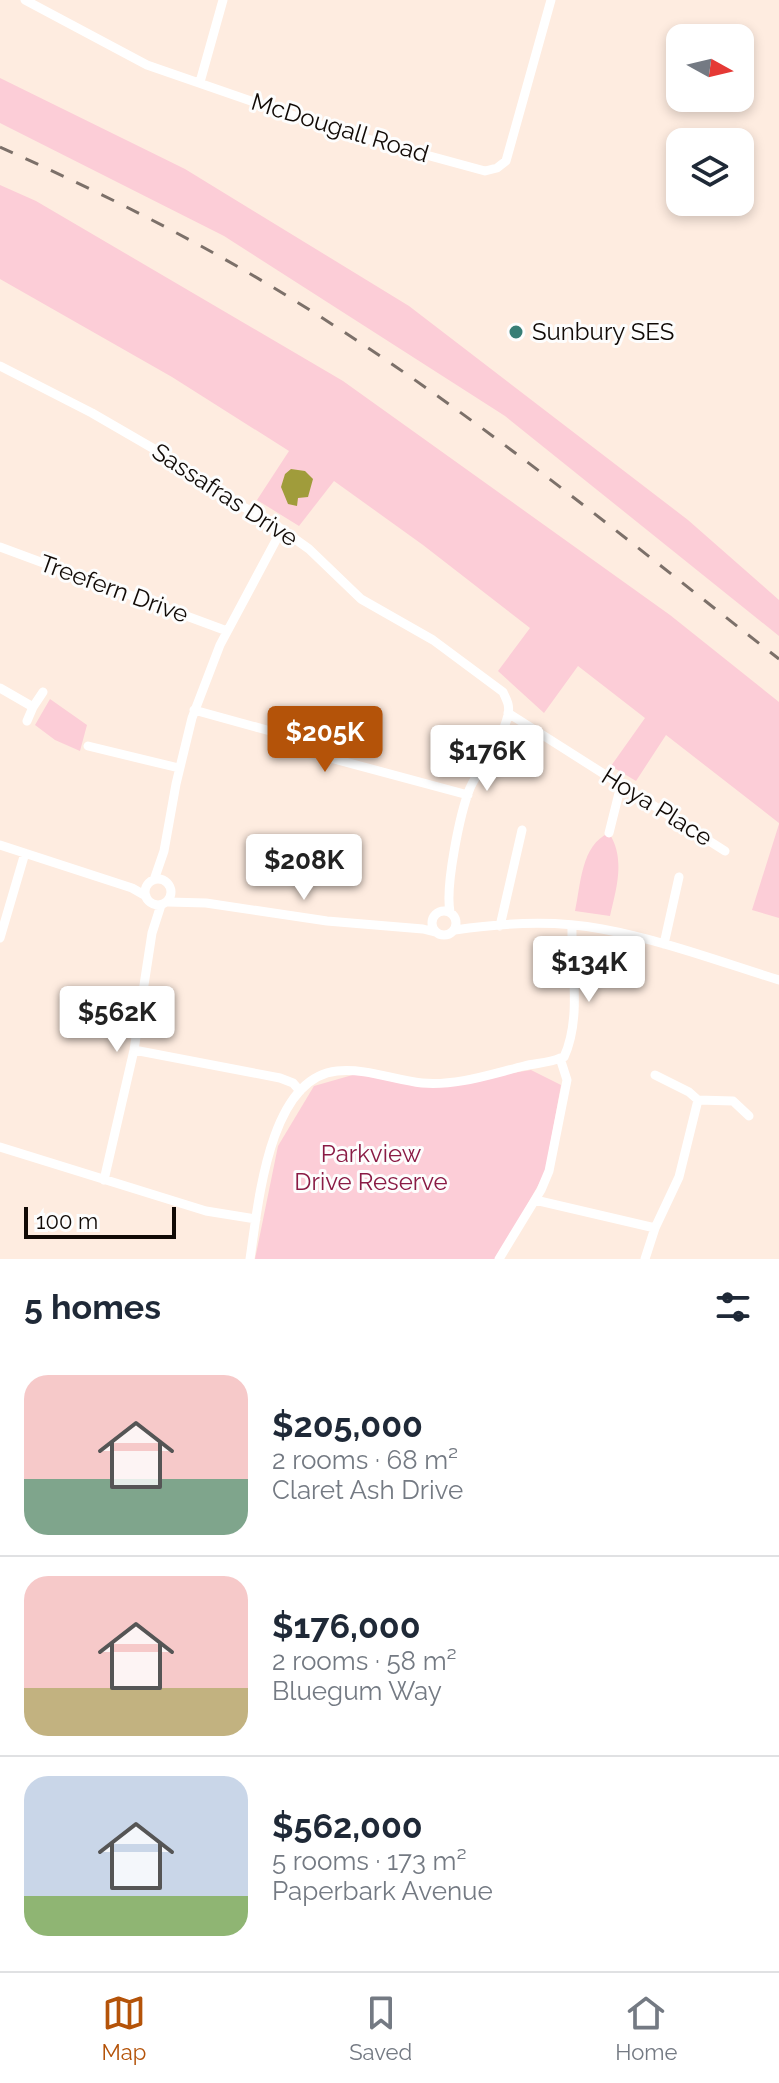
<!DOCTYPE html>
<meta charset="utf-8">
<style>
:root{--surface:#fff;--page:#f2f2f3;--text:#1f2937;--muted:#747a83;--line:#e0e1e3;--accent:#b45309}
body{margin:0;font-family:Raleway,sans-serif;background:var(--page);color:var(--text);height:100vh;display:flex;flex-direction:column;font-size:30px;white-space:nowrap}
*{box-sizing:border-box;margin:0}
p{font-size:26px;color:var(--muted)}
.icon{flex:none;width:44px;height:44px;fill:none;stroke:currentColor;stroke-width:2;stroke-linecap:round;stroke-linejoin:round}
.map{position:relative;height:1259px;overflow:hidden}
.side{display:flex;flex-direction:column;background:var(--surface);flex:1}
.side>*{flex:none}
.needle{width:52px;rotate:98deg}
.buttons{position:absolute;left:666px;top:24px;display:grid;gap:16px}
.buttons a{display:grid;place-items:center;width:88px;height:88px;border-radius:16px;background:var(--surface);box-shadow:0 4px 12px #0003;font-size:40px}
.scale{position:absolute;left:24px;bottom:20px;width:152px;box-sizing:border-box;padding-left:8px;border:4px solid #110a06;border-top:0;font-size:22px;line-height:28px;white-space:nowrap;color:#110a06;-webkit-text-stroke:6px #fdfdfd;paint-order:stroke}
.price{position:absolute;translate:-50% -68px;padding:0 18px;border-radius:8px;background:#fff;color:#222;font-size:26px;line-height:52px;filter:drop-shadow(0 2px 4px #0008)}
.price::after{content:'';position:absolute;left:50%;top:48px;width:24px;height:18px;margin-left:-12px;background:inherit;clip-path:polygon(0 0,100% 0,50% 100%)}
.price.current{background:var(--accent);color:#fff}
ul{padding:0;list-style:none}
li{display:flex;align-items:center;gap:24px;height:200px;padding:0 24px}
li+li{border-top:2px solid var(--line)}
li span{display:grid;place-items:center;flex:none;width:224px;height:160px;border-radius:24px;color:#555}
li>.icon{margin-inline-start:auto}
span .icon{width:96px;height:96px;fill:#fffc;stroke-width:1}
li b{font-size:34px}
h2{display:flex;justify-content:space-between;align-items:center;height:96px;padding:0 24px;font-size:34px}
.dock{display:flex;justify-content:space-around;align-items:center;height:112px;border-top:2px solid var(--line);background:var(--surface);font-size:22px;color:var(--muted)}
.dock a{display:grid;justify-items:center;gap:4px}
.dock .current{color:var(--accent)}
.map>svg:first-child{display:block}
</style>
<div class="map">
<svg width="779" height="1259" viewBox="0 0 779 1259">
<rect width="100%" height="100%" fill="#feece0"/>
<path fill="#fccdd7" d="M0 78 185 169 409 306 688 520 779 600V636L505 416 224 236 0 123Z
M0 185 36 201 343 381 670 615 779 702V823L666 735 636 781 611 766 645 718 578 666 544 713 498 671 530 628 423 545 334 481 299 526 257 500 289 451 172 377 0 279Z
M50 699 87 725 80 751 55 740 35 725Z
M779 824V918L752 910Z
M609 833C626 859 616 889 610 916L575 911C581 884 581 845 609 833Z
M531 1070 561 1085 545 1173 497 1259H255L278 1146 314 1086 356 1074 444 1084Z"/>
<path fill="#a09c3b" d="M291 469 305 471 313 479 308 497 298 498 297 506 288 504 281 487 285 474Z"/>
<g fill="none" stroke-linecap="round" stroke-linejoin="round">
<path stroke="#fff" stroke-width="9" d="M25 0 147 65 338 131 485 171 497 168 506 161 551 0
M200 82 223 0
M0 366 92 413 161 453 203 486 270 521 309 549 361 599 433 640 503 692C507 701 510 705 508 715 502 741 481 764 470 788 460 813 445 886 450 912
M0 547 227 631
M0 688 33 707
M194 710 274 732 323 756 468 795
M508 713 725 851
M27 721 33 707 43 692
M88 746 179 768
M609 833 621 785
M0 845 132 888 146 896
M145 892a13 13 0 1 1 26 0a13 13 0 1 1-26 0Z
M154 880 164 851 176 784 192 718 220 645 282 529
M168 902 206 903 327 921 423 929 435 932
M432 923a12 12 0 1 1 24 0a12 12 0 1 1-24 0Z
M500 926 522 830
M455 930C502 923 555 920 602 929 662 940 721 962 779 980
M0 938 25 853
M664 944 679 877
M134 1050 280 1078 293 1083 300 1091
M560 1058 564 1057C582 1018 571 967 572 925
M655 1075 689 1092 698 1100 733 1101 749 1116
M0 1147 206 1211 256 1219
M104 1180 134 1050 152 933 161 905
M535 1200 655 1228
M250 1259C258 1207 268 1078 337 1071 366 1068 394 1080 422 1083 457 1086 491 1074 524 1066 536 1063 549 1063 560 1058
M499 1259 541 1190 549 1171 567 1080 560 1058
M645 1259 655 1228 679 1177 698 1100"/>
<path stroke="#7c7069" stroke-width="3" stroke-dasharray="14 14" stroke-linecap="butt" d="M0 147C109 196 216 250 316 314 479 417 628 541 779 659"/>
</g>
<circle fill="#387e75" stroke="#fdfdfd" stroke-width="3" cx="516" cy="332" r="8"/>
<g text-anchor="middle" stroke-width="6" stroke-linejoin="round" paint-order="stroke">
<g font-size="24" fill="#110a06" stroke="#fdfdfd">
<text transform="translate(340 128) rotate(17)" y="8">McDougall Road</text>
<text transform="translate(225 495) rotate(33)" y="8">Sassafras Drive</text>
<text transform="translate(114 589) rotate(20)" y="8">Treefern Drive</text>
<text transform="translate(657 807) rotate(32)" y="8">Hoya Place</text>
</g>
<g font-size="24" fill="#110a06" stroke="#fdfdfd" text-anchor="start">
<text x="532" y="340">Sunbury SES</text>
</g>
<g font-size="24" fill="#8a1b45" stroke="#fdfdfd">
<text x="371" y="1162">Parkview<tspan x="371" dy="28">Drive Reserve</tspan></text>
</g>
</g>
</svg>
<div class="buttons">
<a><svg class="needle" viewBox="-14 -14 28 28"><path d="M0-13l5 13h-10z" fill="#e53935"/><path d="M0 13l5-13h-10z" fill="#747a83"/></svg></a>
<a><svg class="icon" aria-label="layers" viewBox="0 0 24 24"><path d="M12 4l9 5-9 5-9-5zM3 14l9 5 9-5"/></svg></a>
</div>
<div class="scale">100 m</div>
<b class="price current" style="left:325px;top:774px">$205K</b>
<b class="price" style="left:487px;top:793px">$176K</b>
<b class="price" style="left:304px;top:902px">$208K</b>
<b class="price" style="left:589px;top:1004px">$134K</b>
<b class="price" style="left:117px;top:1054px">$562K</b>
</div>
<section class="side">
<h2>5 homes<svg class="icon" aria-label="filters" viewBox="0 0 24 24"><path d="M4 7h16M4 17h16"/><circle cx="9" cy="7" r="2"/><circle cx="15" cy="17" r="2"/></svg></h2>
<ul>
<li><span style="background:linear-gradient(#f6c9c9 65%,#7fa58c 0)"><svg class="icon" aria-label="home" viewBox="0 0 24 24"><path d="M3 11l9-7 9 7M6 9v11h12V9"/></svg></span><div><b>$205,000</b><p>2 rooms · 68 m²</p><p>Claret Ash Drive</p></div></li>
<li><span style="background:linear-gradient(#f6c9c9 70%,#c2b280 0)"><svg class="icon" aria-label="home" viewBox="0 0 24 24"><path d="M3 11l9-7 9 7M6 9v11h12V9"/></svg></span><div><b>$176,000</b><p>2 rooms · 58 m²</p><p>Bluegum Way</p></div></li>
<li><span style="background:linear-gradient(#c9d6e8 75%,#8fb573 0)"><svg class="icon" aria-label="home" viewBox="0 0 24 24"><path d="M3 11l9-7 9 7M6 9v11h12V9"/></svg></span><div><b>$562,000</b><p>5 rooms · 173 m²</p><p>Paperbark Avenue</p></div></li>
</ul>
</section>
<nav class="dock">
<a class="current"><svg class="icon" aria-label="map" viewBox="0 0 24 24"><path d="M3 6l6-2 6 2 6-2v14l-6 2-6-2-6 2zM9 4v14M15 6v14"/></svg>Map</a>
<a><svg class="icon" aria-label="saved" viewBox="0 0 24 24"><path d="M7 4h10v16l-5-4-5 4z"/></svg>Saved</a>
<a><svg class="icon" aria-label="home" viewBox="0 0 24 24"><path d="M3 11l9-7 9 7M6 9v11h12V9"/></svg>Home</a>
</nav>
